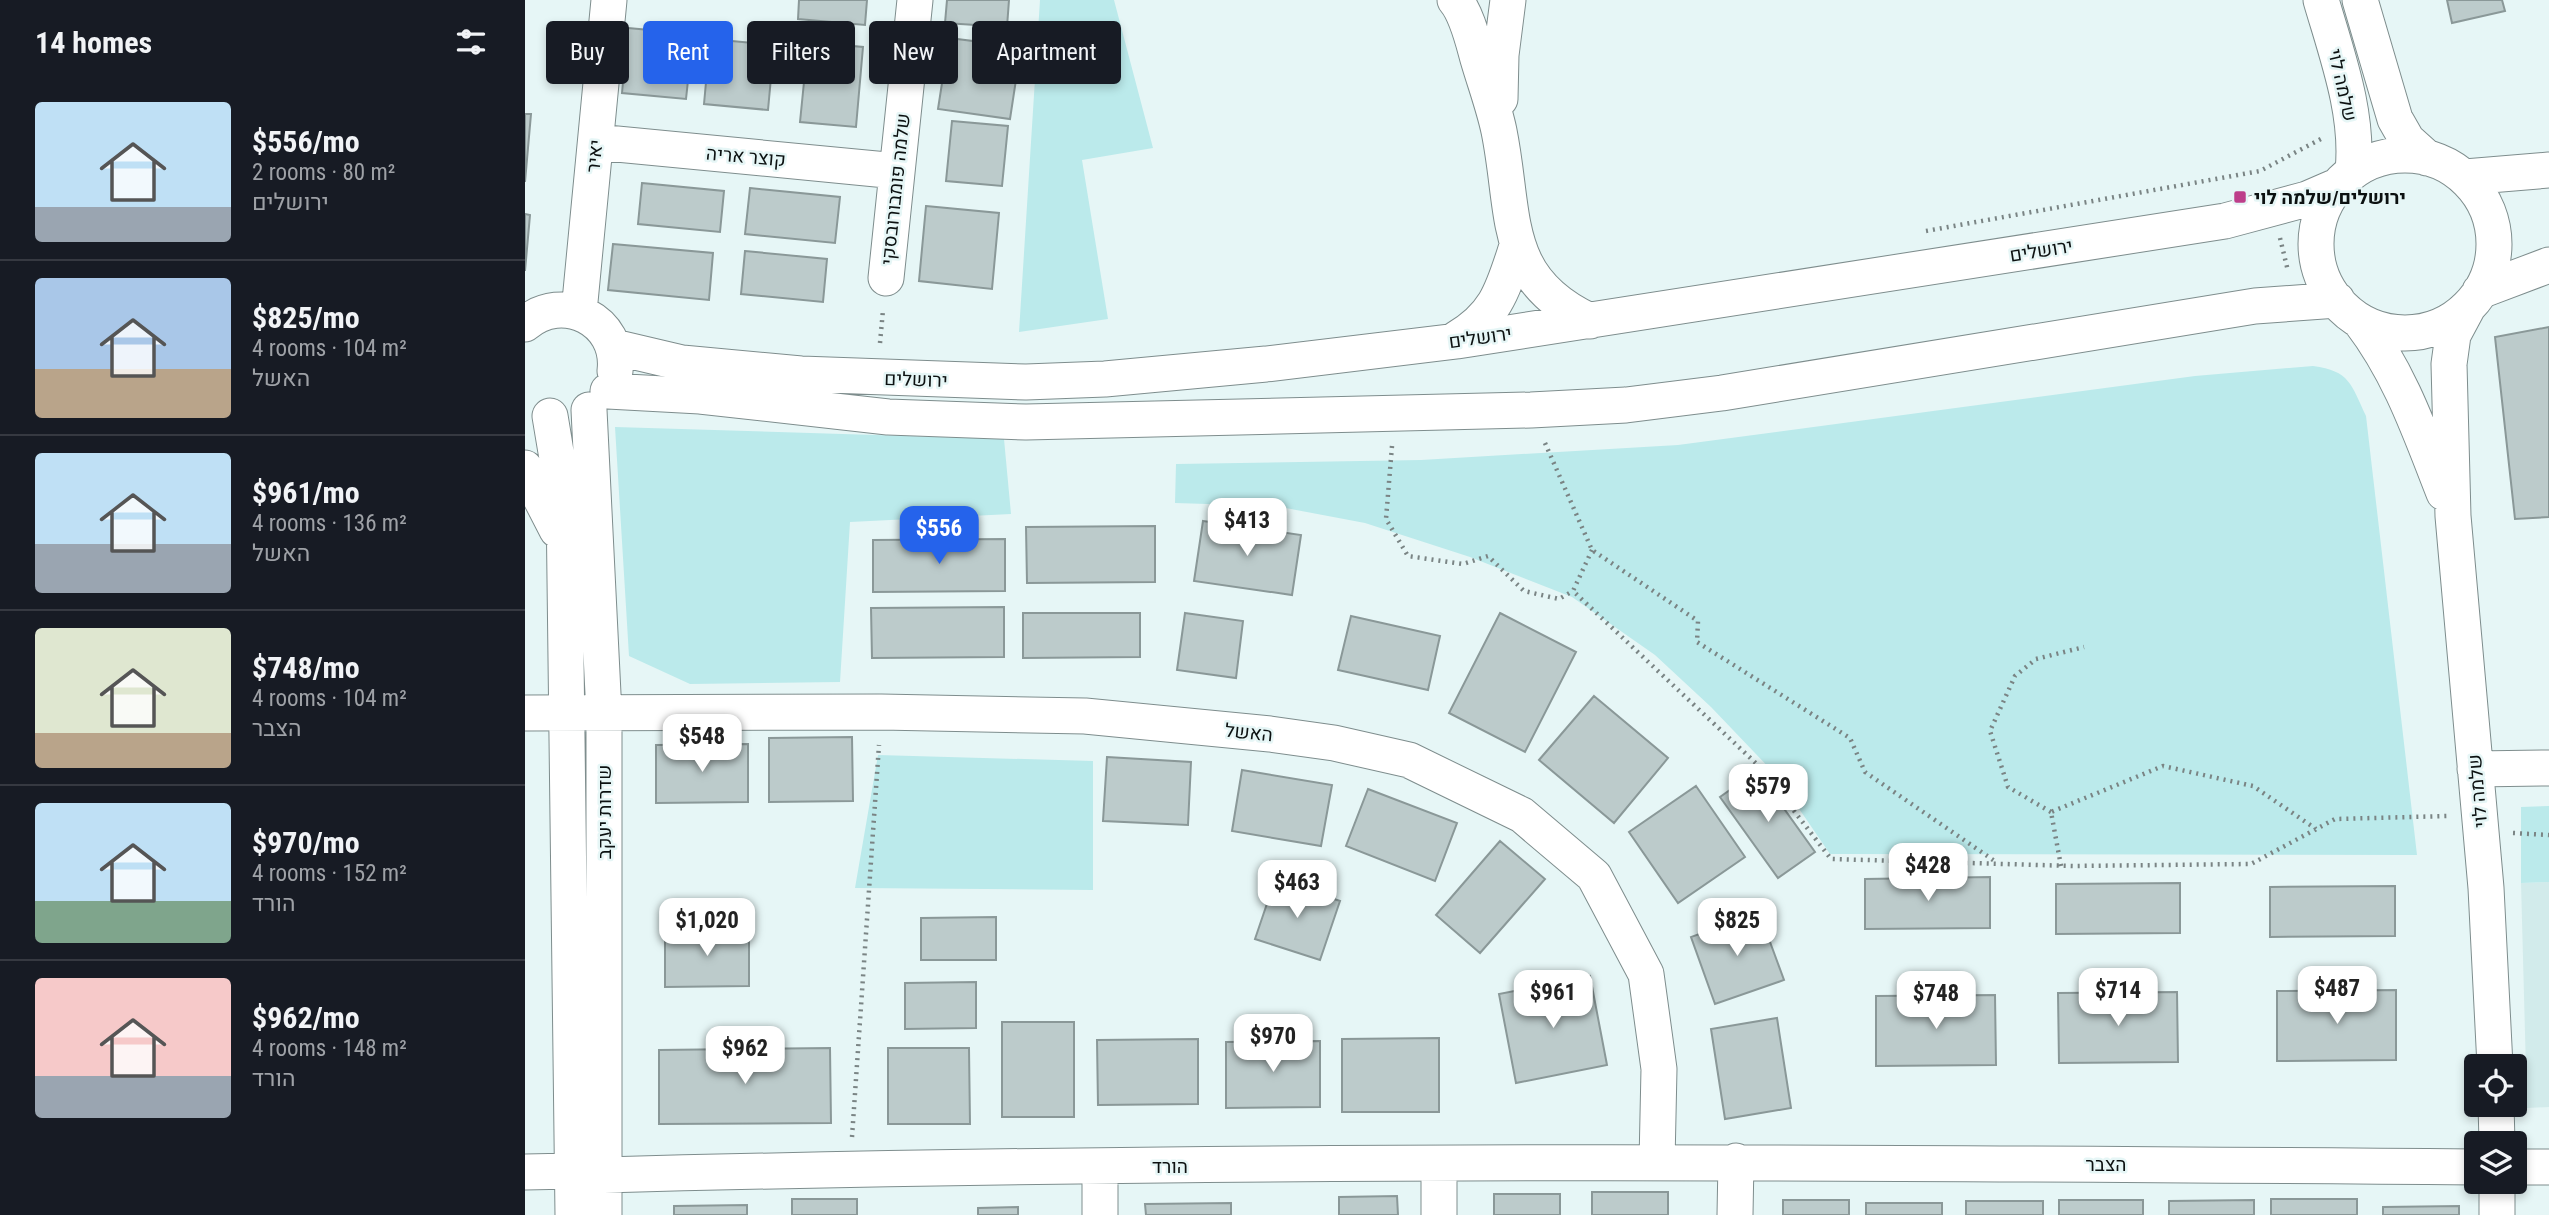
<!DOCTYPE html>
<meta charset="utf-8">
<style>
:root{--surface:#171b24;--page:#242831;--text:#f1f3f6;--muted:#9ea1a6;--line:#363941;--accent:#2563eb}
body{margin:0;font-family:"Roboto Condensed",Heebo,sans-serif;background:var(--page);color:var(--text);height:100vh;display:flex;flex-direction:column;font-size:26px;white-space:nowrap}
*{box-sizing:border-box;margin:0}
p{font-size:23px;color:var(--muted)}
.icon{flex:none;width:38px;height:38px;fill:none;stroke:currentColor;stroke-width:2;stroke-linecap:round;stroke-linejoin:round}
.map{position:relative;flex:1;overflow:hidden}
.drawer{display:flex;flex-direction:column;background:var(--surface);width:525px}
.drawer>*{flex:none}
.banner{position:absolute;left:21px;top:21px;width:665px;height:63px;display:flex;gap:14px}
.buttons{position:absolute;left:1939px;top:1054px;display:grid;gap:14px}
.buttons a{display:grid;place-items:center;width:63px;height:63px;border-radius:7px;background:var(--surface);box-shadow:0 4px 10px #0003;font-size:35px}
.price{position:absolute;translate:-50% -60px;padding:0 16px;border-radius:14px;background:#fff;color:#222;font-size:23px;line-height:46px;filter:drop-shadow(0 2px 4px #0008)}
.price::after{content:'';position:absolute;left:50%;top:42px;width:21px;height:16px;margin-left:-10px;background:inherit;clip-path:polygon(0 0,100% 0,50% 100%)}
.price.selected{background:var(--accent);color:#fff}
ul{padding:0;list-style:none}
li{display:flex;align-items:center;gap:21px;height:175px;padding:0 35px}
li+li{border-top:2px solid var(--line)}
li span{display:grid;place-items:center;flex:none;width:196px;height:140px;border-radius:7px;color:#555}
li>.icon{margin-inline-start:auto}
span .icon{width:84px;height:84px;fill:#fffc;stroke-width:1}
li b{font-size:30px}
h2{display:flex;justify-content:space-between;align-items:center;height:84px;padding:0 35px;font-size:30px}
.pill{padding:0 24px;border-radius:7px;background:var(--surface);box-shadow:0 4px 10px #0003;font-size:24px;line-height:63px}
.pill.selected{background:var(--accent);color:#fff}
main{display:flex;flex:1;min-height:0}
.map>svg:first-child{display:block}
</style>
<main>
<section class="drawer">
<h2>14 homes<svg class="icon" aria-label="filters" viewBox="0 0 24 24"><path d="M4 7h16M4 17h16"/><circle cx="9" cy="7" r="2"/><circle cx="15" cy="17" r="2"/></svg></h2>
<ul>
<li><span style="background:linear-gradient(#bfe0f5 75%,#9aa5b1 0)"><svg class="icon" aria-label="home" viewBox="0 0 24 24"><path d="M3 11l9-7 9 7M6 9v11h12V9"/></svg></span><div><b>$556/mo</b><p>2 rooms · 80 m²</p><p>ירושלים</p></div></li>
<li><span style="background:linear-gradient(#a9c7e8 65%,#b9a48a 0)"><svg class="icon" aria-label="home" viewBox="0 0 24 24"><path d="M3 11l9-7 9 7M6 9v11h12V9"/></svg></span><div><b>$825/mo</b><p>4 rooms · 104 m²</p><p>האשל</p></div></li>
<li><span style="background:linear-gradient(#bfe0f5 65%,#9aa5b1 0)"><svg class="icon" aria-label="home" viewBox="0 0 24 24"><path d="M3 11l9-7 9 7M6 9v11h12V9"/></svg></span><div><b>$961/mo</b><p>4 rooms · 136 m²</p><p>האשל</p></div></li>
<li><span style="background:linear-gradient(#dfe7d0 75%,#b9a48a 0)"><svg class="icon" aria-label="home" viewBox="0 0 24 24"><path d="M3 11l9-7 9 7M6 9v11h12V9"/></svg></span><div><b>$748/mo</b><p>4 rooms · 104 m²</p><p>הצבר</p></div></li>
<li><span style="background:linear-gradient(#bfe0f5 70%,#7fa58c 0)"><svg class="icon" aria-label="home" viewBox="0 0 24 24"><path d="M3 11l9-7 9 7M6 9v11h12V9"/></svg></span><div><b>$970/mo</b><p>4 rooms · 152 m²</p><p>הורד</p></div></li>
<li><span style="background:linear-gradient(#f6c9c9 70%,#9aa5b1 0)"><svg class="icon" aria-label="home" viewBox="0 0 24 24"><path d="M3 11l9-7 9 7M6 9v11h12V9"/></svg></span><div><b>$962/mo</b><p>4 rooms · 148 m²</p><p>הורד</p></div></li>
</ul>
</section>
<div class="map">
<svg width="2024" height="1215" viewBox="0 0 2024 1215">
<rect width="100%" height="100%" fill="#e6f6f6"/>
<path fill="#d2ebeb" d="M2024 882V1107L2002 1108 1996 883Z"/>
<path fill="#bbeaeb" d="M515 0H589L628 148 557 160 583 319 494 332Z
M1788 366C1825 371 1826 384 1841 416L1892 855 1305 854 1251 775 1186 707 1130 655 1047 597 945 557 840 523 750 506 650 503 651 464 896 460 1153 445 1670 376Z
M90 427 479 439 486 514 325 522 315 682 165 684 104 656Z
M353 755 568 761V890L330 888Z
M2024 806V882L1996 883V807Z"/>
<path fill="#bccbcb" stroke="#8a9898" stroke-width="2" d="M274 0H342L340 25 273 19Z
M422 0H484L482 27 420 23Z
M1922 0H1977L1980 11 1927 23Z
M103 28 168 34 161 99 97 93Z
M424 38 496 47 485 119 413 109Z
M185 39 249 45 243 110 179 104Z
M283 42 338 47 331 127 275 122Z
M0 114H6L0 182Z
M427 121 483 126 477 186 421 181Z
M117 183 199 191 195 232 113 224Z
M225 188 315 197 310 243 220 234Z
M401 206 474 213 467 289 394 281Z
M0 214 5 215 0 271Z
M88 244 188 253 184 300 83 290Z
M220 251 302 259 298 302 216 294Z
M2024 327V517L1990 519 1970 337Z
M678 521 776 535 767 595 669 581Z
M630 526V582L502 583 501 527Z
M480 539V591L348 592V540Z
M479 607V657L347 658 346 608Z
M498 613H615V657L498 658Z
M660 613 718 621 711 678 652 670Z
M975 613 1051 652 1000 752 924 713Z
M826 616 915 636 903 690 813 670Z
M1069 696 1143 758 1089 823 1014 760Z
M327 737 328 801 244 802V738Z
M223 744V802L131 803V745Z
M582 757 666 762 663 825 578 821Z
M717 770 807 785 796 846 707 831Z
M1232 771 1290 852 1253 878 1195 797Z
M1171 786 1220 857 1153 903 1104 832Z
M843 789 932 823 910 881 821 846Z
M975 841 1020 879 955 953 911 915Z
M1465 877V928L1340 929V879Z
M750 880 815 901 795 960 730 939Z
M1655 883V933L1531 934V884Z
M1870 886V936L1745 937V887Z
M1234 912 1259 980 1190 1004 1166 937Z
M471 917V960H396V918Z
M224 928V986L140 987V929Z
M1065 976 1082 1065 991 1083 974 994Z
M451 982V1028L380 1029V983Z
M1871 990V1060L1752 1061V991Z
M1652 992 1653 1062 1534 1063 1533 993Z
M1470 995 1471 1065 1351 1066V996Z
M1252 1018 1266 1108 1200 1119 1186 1029Z
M477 1022H549V1117H477Z
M914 1038V1112H817V1039Z
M673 1039V1104L573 1105 572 1040Z
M795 1041V1107L701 1108V1042Z
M305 1048 306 1123 134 1124V1050Z
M363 1048H444L445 1124H363Z
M1067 1192H1143V1215H1067Z
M969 1194H1035V1215H969Z
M872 1196 873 1215H814V1197Z
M267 1199H332V1215H267Z
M1746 1199H1832V1215H1746Z
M1258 1200H1324V1215H1258Z
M1534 1200H1618V1215H1534Z
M1729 1200V1215H1644V1201Z
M1441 1201H1518V1215H1441Z
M706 1203V1215H621L620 1204Z
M1341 1203H1417V1215H1341Z
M222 1205V1215H149V1206Z
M1934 1206V1215H1858V1207Z
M493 1207V1215H453V1208Z"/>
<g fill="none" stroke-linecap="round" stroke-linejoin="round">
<g stroke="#7e8d8d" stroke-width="37">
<path id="minor" d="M930 0C942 14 948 41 953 59 960 83 969 107 974 131 991 215 975 279 1065 321
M1796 0C1812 55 1834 114 1828 171
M1835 0 1870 119 1882 140 1902 158
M975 99 976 55 983 0
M71 142 372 171
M1791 244a89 89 0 1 1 178 0a89 89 0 1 1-178 0Z
M1940 177 2024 170
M361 278 390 0
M1955 291 2024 265
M1943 307 1928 335 1924 364 1928 516 1961 888 1970 1066
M54 312 84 0
M1835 321C1875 373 1895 432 1919 493
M0 324C37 291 96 320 90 371
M931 339C972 315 978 289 992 246
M89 347 157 363 276 374 501 382 580 379 741 364 932 341 1700 221 1782 199 1812 186
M83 391 175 396 363 417 501 422 1006 410 1101 405 1197 393 1730 306 1812 300
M64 410 79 714V1215
M25 416 39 500 48 1215
M0 468 32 530
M0 713 356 712 560 716 745 734 809 743 884 760 997 815 1069 876 1121 974 1134 1069 1132 1162
M1950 769 2024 768
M1971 1104 1972 1143
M914 1164V1215
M575 1166V1215
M1990 1167H2024
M0 1172 48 1171
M79 1175C703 1158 1327 1162 1951 1167
M1210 1215 1211 1161
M1972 1215V1181"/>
</g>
<path stroke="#7a8484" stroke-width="4.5" stroke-dasharray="2 5" stroke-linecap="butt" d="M1401 231 1735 171 1796 139
M1755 238 1763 271
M355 343 358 310
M1020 443 1067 550 1173 621 1172 642 1325 738 1340 772 1471 862
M867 446 861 519 883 556 938 564 963 556 999 591 1034 599 1048 591
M1067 550 1048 591 1236 768 1306 859 1548 866 1726 864 1810 819 1922 816
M1526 812 1483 787 1465 731 1490 676 1511 659 1559 647
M1988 833 2024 835
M1536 866 1526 812 1638 766 1728 786 1791 829
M327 1137 354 745"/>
<use href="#minor" stroke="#fff" stroke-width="35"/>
</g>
<rect fill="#bd3e8a" stroke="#e6f6f6" stroke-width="2.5" x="1708" y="190" width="14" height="14" rx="3.5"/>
<g text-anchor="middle" stroke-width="5" stroke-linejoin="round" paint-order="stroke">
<g font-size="19" fill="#0c1111" stroke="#e6f6f6">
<text transform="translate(1818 85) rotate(77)" y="7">שלמה לוי</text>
<text transform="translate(69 156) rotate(-84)" y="7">יאיר</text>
<text transform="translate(221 156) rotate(5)" y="7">קוצר אריה</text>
<text transform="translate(370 189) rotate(-84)" y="7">שלמה פומבורובסקי</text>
<text transform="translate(1516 250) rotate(-9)" y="7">ירושלים</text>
<text transform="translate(955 337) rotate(-8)" y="7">ירושלים</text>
<text transform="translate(391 379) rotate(2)" y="7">ירושלים</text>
<text transform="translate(724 732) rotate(6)" y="7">האשל</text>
<text transform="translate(1952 791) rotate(-95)" y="7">שלמה לוי</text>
<text transform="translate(79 812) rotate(-90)" y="7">שדרות יעקב</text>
<text x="1581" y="1171">הצבר</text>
<text x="645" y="1173">הורד</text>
</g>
<g font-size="19" font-weight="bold" fill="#0c1111" stroke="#e6f6f6" text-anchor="start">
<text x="1729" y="204">ירושלים/שלמה לוי</text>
</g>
</g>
</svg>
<div class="buttons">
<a><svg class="icon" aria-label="locate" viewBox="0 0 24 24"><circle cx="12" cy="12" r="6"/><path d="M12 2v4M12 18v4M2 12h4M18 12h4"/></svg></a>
<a><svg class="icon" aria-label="layers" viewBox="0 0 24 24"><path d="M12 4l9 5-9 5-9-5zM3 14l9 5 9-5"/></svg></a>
</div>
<b class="price" style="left:722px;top:558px">$413</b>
<b class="price selected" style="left:414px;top:566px">$556</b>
<b class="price" style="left:177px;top:774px">$548</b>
<b class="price" style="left:1243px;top:824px">$579</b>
<b class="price" style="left:1403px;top:903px">$428</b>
<b class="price" style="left:772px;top:920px">$463</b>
<b class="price" style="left:182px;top:958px">$1,020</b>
<b class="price" style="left:1212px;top:958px">$825</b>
<b class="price" style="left:1812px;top:1026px">$487</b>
<b class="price" style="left:1593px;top:1028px">$714</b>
<b class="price" style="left:1028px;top:1030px">$961</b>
<b class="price" style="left:1411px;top:1031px">$748</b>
<b class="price" style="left:748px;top:1074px">$970</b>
<b class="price" style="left:220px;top:1086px">$962</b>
<div class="banner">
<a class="pill">Buy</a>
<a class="pill selected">Rent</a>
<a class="pill">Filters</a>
<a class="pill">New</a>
<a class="pill">Apartment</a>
</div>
</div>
</main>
